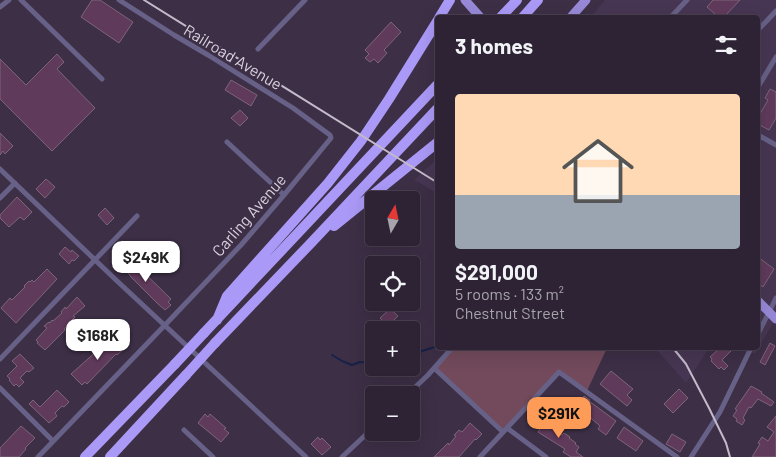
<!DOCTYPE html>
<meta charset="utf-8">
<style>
:root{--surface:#2e2334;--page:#362b3c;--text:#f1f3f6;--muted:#a7a4ac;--line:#49404f;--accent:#fe9c57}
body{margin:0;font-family:Barlow,sans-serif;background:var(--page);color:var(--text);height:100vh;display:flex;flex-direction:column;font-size:19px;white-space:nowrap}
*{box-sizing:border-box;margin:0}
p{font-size:16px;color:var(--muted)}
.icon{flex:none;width:28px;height:28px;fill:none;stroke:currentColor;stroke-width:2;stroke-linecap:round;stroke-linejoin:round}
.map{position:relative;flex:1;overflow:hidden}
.side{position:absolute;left:435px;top:15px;width:325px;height:335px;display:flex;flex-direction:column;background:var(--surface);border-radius:5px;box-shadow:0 5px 20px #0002,0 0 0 1px var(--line)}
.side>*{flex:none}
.needle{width:32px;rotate:9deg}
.tools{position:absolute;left:365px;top:191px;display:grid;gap:10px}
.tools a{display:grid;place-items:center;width:55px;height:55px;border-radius:5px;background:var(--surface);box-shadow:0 5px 20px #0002,0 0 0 1px var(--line);font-size:25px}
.price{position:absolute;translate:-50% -42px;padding:0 11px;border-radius:10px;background:#fff;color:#222;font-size:16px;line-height:32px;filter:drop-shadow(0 1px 2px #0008)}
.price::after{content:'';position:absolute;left:50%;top:30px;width:15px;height:11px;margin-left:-8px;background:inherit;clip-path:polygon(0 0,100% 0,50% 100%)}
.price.selected{background:var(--accent);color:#111}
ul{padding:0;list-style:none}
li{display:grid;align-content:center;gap:10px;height:265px;padding:0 20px}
li span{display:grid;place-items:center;height:155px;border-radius:5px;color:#555}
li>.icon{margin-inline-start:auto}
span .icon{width:90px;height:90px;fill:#fffc;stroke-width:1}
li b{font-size:21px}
h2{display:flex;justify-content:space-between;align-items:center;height:60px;padding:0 20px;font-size:21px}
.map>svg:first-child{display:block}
</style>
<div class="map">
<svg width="776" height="457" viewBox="0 0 776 457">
<rect width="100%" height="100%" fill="#3d2f46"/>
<path fill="#473653" d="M605 0H776V318L755 354 745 348H758V18H590Z
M437 159V193L414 180Z
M655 348H709L686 383Z"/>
<path fill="#724a5b" d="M454 348H607L586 393 558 372 504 432 435 368Z"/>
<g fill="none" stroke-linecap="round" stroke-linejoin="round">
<path stroke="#182148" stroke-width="2" d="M464 348H469
M332 355 342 361 352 365 360 362 374 363
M411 359 422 351 438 346"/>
</g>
<path fill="#603a5b" stroke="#7d6579" d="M92 0H100L133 22 119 43 81 17Z
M713 0H740L723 18H711L715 14 707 7Z
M391 22 401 32 384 50 387 53 378 63 374 59 370 62 365 58 369 54 365 50Z
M57 54 64 62 57 69 95 108 52 151 0 99V59L26 85Z
M231 80 257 95 251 106 225 90Z
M770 89 776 92V118L769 130 758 124V112L760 114 768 100 765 98Z
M240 110 248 118 240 126 231 118Z
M0 133 13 146 5 154 3 151 0 155Z
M46 179 55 187 45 198 36 189Z
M17 197 32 212 24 220 20 217 9 227 0 218V215Z
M105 208 114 218 107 225 98 215Z
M65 247 71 252 72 250 79 256 74 261 72 260 69 264 59 254Z
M127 256 171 299 168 302 171 305 165 310 157 303 130 276V275L119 265Z
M758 257 774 269 763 287 758 283Z
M47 269 57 279 16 323 1 308 10 298 12 300 25 287 24 286 29 281 30 282 32 280 34 282Z
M77 297 85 306 73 316 75 317 70 322 71 323 64 329 65 330 45 350 37 343 38 342 36 340 47 328 44 326 49 322 50 323 52 320 53 321 62 313 61 312 65 307 66 309Z
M390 309 398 316 388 326 380 318Z
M116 337 126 347 117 355 116 354 87 384 85 382 82 385 71 374 98 350 96 348 100 344 105 348Z
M770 343 775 346 765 365 760 362Z
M720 348H728L731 351 722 360 728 366 724 370 721 367 719 369 711 361 712 359 710 357Z
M20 354 34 368 29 372 27 371 20 378 24 382 19 387 16 384 14 386 9 380 10 379 7 376 17 366 12 361Z
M611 371 633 389 627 395 632 400 627 406 600 384Z
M751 386 762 392 761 393 774 402 771 406 758 399 751 408 749 407 743 418 745 420 742 425 736 421 737 419 733 416 737 410 735 409 737 406Z
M679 389 688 398 673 413 664 404Z
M57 390 69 402 64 407 62 406 55 413 57 416 49 423 29 404 33 400 40 407Z
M584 396 590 400 589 401 616 421 606 435 598 429 600 426 585 413 583 415 575 409Z
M205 414 208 417 210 414 226 428 224 429 229 433 221 442 198 423Z
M776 416V457H752L760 444 758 443 762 437 768 441 774 432 767 427Z
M546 419 549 422 551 419 557 423 553 428 562 435 564 433 570 437 569 438 576 443 575 444 579 447 576 452 583 457H571L563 452 565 449 538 432Z
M470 423 482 434 476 440 475 439 459 457H434L448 443 449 445 456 436 454 435 459 430 462 432Z
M21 426 35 438 25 448 26 449 19 457H0V448Z
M624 427 643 441 636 451 617 438Z
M672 434 686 442 680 452 666 444Z
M318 437 320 440 322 438 331 447 322 455 311 444Z"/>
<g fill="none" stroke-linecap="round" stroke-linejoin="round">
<path stroke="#676187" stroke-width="5" d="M21 0 102 79
M0 7 9 0
M670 18 687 0
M758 30 776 11
M258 49 305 0
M758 87 776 57
M758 135 776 145
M227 142 284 195
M0 169 116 280 306 457
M0 198 15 183
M758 334 776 298
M0 359 137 216
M434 368 503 432
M0 388 53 441
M407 395 428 375 452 348
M507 428 546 457
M184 430 213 457
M38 457 165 325 241 245 284 195 331 138 330 135 293 108 208 55 174 35 119 0
M342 457 374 427
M480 457 559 372 677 457
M691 457 720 412 751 348"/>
<path stroke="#9789d7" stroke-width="9" d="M465 0 481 18
M570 18 586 0
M758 301 776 319"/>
<path stroke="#aa99f6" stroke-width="10" d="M439 18 450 0
M500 18 517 0
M522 18 538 0
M334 226 438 142
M217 320 227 296 328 183 361 141 389 99 438 20
M204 333 438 84
M215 343 311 243 438 108
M85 457 175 364
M110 457 186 375"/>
<path stroke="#c3baca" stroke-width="2" d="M144 0 438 183
M673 348 686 364 709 408 726 443 730 457"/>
<path stroke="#aa99f6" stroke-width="10" d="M175 364 204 333
M186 375 215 343"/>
</g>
<g text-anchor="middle" stroke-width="4" stroke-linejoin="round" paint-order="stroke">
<g font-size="16" fill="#d9d1df" stroke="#3d2f46">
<text transform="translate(233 57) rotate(31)" y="6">Railroad Avenue</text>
<text transform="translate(249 215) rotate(-49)" y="6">Carling Avenue</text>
</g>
</g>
</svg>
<div class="tools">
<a><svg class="needle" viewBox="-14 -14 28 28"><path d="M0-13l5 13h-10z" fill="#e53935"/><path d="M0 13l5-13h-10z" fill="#a7a4ac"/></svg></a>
<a><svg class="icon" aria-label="locate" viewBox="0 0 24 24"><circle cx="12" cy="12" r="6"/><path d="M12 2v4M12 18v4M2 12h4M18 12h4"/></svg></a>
<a>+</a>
<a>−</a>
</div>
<b class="price" style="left:146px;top:283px">$249K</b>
<b class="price" style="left:98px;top:361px">$168K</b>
<b class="price selected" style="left:559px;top:439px">$291K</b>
<section class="side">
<h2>3 homes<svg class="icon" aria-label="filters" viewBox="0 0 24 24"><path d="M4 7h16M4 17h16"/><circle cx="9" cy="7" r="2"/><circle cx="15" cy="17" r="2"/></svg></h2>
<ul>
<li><span style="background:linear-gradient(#ffd9b3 65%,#9aa5b1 0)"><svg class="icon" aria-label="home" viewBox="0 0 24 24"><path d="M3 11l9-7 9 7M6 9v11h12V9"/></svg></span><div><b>$291,000</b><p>5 rooms · 133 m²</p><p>Chestnut Street</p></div></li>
</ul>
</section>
</div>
